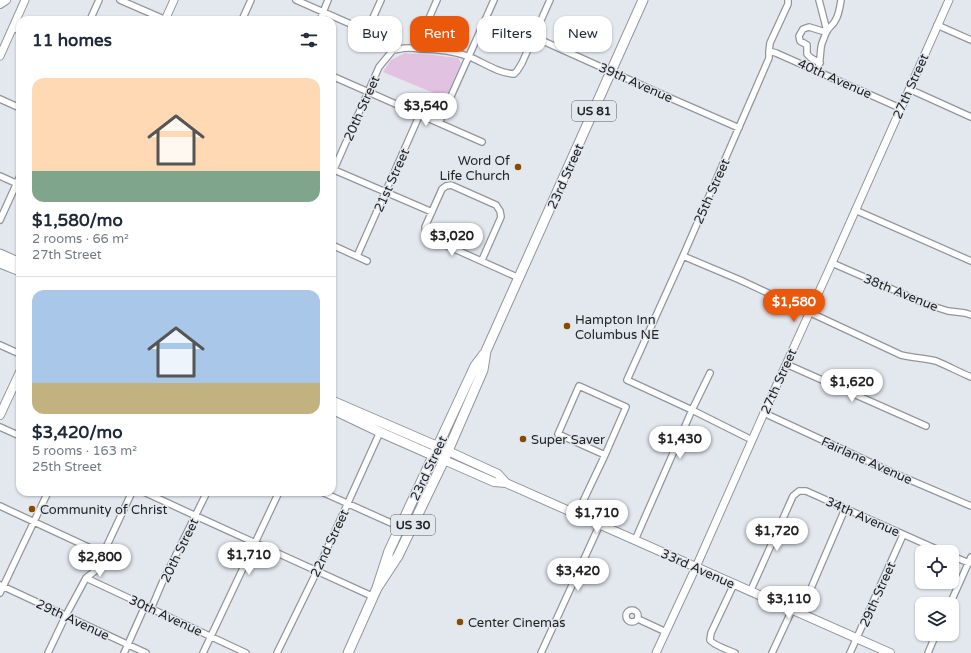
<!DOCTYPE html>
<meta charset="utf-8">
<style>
:root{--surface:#fff;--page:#f2f2f3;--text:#1f2937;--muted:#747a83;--line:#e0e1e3;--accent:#ea580c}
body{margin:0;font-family:"Varela Round",sans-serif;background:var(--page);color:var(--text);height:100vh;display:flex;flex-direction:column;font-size:15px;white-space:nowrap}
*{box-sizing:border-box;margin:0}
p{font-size:13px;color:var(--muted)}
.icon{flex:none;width:22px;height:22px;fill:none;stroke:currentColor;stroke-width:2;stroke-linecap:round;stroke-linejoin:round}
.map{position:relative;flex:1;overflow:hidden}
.panel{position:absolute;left:16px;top:16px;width:320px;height:480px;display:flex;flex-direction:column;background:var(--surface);border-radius:12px;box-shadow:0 1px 3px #0004}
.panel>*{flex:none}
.guide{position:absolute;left:348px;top:16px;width:380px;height:36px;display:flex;gap:8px}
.buttons{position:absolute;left:915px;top:545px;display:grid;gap:8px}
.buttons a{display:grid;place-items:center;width:44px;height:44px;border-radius:8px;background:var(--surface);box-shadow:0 1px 3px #0004;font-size:20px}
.price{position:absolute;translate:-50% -34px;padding:0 9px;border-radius:14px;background:#fff;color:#222;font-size:13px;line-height:26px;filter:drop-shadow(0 1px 2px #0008)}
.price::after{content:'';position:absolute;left:50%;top:24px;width:12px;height:9px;margin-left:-6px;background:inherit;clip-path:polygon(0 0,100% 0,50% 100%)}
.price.on{background:var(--accent);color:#fff}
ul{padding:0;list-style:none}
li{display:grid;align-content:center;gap:8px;height:212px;padding:0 16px}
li+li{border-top:1px solid var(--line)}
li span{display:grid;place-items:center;height:124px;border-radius:12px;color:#555}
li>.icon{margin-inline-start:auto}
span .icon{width:72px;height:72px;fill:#fffc;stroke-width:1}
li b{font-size:17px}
h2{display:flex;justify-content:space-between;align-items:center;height:48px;padding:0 16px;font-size:17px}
.tag{padding:0 14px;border-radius:12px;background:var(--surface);box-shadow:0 1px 3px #0004;font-size:14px;line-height:36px}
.tag.on{background:var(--accent);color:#fff}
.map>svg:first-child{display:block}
</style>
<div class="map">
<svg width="971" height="653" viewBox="0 0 971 653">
<rect width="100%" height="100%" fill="#e3e7ee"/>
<path fill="#e1c2e1" d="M405 53 433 55 458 58 461 63 446 98 383 72 391 60Z"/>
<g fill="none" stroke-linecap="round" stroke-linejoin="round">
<g stroke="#92969c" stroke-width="8">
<path id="minor" d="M120 0 166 20
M296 0 387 40 400 49C407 47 414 48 421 49 438 49 454 51 470 57 484 63 498 73 514 74L517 71 522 63 550 0
M819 0 827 31H822L809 27 803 29 799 36 800 41 807 45V54L811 58 820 63
M90 20 99 0
M242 20 251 0
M320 20 328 0
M937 25 971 40
M13 28 20 31
M367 31 381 0
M534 37 668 97 739 128
M416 48 437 0
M769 51 776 53 900 108
M817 70C822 60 819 53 822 43 824 39 825 34 827 31 829 27 833 25 835 21 839 15 840 7 841 0
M332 76 482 142
M909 89 971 117
M0 99 20 108
M439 123 494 0
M332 169 432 212
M332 174 379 67 393 50 400 49
M0 176 20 185
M855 210 971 261
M0 220 20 176
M332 245 367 261
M357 256 420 114
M683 256 740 280 901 355C913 358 924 358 936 361 948 366 959 372 971 377
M482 260 501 217 500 211 496 205 451 185 446 186 442 189 425 227 426 233 430 238 519 278
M832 263 926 304 948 311 965 313 971 315
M0 345 20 354
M786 364 926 426
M579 386 626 407 605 455 558 434Z
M764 413 889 471 971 506
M0 427 20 436
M752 440 692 410 627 380 683 256 766 65 769 58V51L770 43 788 4V0
M144 492 196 516 374 597
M322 492 400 527
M0 506 103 554
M577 514 605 455
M635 540 692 410 710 373
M952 556 969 563
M86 578 246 653
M734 584 711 633C711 634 710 638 710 640 712 644 730 651 735 653
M0 585 146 653
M750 592 793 496 799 491H806L943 552
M0 593 48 492
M950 604 971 557
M151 609 162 583 207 492
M626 616a6 6 0 1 1 12 0a6 6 0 1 1-12 0Z
M800 614 845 509
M638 619 666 632
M48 653 66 615 86 578 95 571 132 492
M124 653 145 606
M203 653 279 492
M277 653 317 571 380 432
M541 653 600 524
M772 653 792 610
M850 653 903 535
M928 653 936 634"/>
</g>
<g stroke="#92969c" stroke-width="9">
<path id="tertiary" d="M165 20 174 0
M0 56 25 0
M656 653 696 567 764 413 832 263 949 0"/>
</g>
<g stroke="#92969c" stroke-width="10">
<path id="secondary" d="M0 4 6 0
M0 415 20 372
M448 451 498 474 506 483
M444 460 494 482 506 483 890 653"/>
</g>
<g stroke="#92969c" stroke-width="11">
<path id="trunk" d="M0 254 20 263
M0 263 20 271
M332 401 443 449
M332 409 380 432 439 458
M377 588 398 556 444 460 483 370 486 351 643 0
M348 653 377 588 389 551 475 366 484 354"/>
</g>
<use href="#minor" stroke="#fff" stroke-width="5.5"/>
<use href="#tertiary" stroke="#fff" stroke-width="7"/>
<use href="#secondary" stroke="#fff" stroke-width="8"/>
<use href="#trunk" stroke="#fff" stroke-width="9"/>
</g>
<g fill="#854b00" stroke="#e3e7ee" stroke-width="1.5">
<circle cx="518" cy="167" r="4"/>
<circle cx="567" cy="326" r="4"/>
<circle cx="523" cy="439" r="4"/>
<circle cx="32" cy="509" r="4"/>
<circle cx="460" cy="622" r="4"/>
</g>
<g text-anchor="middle" stroke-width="3" stroke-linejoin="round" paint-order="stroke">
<g fill="#e3e7ee" stroke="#5b5e61" stroke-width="1">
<rect x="572" y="101" width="44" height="20" rx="3"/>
<rect x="391" y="515" width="44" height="20" rx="3"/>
</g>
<g font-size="12" font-weight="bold" fill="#212325">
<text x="594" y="115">US 81</text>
<text x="413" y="529">US 30</text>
</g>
<g font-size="13" fill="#212325" stroke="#e3e7ee">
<text transform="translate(835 78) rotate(24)" y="5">40th Avenue</text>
<text transform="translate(636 82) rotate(24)" y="5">39th Avenue</text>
<text transform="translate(910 86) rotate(-66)" y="5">27th Street</text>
<text transform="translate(361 108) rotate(-66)" y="5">20th Street</text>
<text transform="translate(565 176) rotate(-66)" y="5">23rd Street</text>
<text transform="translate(391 180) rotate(-66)" y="5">21st Street</text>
<text transform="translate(711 191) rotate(-66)" y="5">25th Street</text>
<text transform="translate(901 292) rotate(22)" y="5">38th Avenue</text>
<text transform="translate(778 381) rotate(-66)" y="5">27th Street</text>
<text transform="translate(867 460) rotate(24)" y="5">Fairlane Avenue</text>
<text transform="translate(428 468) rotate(-65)" y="5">23rd Street</text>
<text transform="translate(863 516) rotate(24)" y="5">34th Avenue</text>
<text transform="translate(329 543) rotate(-65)" y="5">22nd Street</text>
<text transform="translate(179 550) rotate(-64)" y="5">20th Street</text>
<text transform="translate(698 568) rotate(24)" y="5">33rd Avenue</text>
<text transform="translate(877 594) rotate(-66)" y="5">29th Street</text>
<text transform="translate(166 615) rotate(25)" y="5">30th Avenue</text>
<text transform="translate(73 619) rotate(25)" y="5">29th Avenue</text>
</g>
<g font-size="13" fill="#212325" stroke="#e3e7ee" text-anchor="start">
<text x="510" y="165" text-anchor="end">Word Of<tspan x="510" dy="15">Life Church</tspan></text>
<text x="575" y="324">Hampton Inn<tspan x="575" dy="15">Columbus NE</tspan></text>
<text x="531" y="444">Super Saver</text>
<text x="40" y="514">Community of Christ</text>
<text x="468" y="627">Center Cinemas</text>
</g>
</g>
</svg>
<div class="buttons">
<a><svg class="icon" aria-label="locate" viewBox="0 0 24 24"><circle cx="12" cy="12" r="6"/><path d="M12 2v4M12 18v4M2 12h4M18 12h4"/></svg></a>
<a><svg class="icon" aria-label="layers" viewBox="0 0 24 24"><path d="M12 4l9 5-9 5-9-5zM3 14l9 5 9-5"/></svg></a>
</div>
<b class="price" style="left:426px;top:127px">$3,540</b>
<b class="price" style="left:452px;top:257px">$3,020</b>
<b class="price on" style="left:794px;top:323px">$1,580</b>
<b class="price" style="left:852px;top:403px">$1,620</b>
<b class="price" style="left:680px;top:460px">$1,430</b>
<b class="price" style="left:597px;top:534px">$1,710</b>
<b class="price" style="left:777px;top:552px">$1,720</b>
<b class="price" style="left:249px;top:576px">$1,710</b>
<b class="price" style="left:100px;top:578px">$2,800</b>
<b class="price" style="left:578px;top:592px">$3,420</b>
<b class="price" style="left:789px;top:620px">$3,110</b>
<div class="guide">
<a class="tag">Buy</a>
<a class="tag on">Rent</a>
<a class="tag">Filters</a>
<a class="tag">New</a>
</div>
<section class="panel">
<h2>11 homes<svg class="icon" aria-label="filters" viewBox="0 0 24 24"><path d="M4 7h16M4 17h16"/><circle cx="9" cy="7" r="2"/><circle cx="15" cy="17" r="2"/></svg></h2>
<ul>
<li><span style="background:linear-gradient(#ffd9b3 75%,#7fa58c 0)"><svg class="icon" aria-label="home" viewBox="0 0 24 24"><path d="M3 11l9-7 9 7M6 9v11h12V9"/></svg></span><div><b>$1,580/mo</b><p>2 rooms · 66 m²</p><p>27th Street</p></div></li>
<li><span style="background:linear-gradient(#a9c7e8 75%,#c2b280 0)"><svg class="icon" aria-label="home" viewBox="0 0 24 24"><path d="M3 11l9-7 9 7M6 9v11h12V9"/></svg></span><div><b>$3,420/mo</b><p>5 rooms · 163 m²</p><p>25th Street</p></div></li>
</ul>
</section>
</div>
